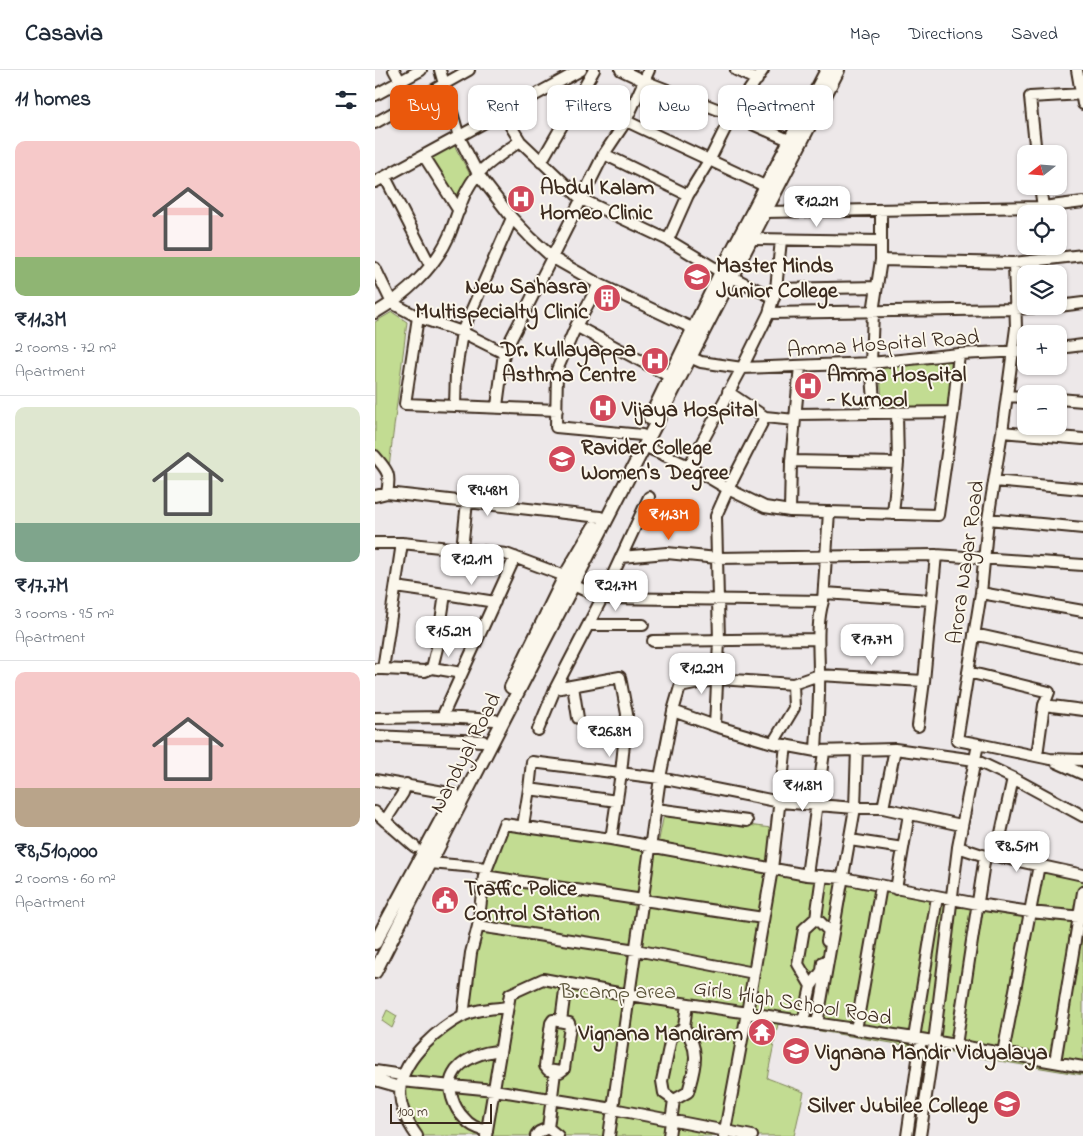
<!DOCTYPE html>
<meta charset="utf-8">
<style>
:root{--surface:#fff;--page:#f6f6f7;--text:#1f2937;--muted:#747a83;--line:#e0e1e3;--accent:#ea580c}
body{margin:0;font-family:"Indie Flower",sans-serif;background:var(--page);color:var(--text);height:100vh;display:flex;flex-direction:column;font-size:19px;white-space:nowrap}
*{box-sizing:border-box;margin:0}
p{font-size:16px;color:var(--muted)}
.icon{flex:none;width:28px;height:28px;fill:none;stroke:currentColor;stroke-width:2;stroke-linecap:round;stroke-linejoin:round}
.map{position:relative;flex:1;overflow:hidden}
.details{display:flex;flex-direction:column;background:var(--surface);width:375px}
.details>*{flex:none}
.banner{position:absolute;left:15px;top:15px;width:475px;height:45px;display:flex;gap:10px}
.needle{width:32px;rotate:253deg}
.controls{position:absolute;left:642px;top:75px;display:grid;gap:10px}
.controls a{display:grid;place-items:center;width:50px;height:50px;border-radius:10px;background:var(--surface);box-shadow:0 1px 4px #0004;font-size:25px}
.scale{position:absolute;left:15px;bottom:12px;width:102px;box-sizing:border-box;padding-left:5px;border:2px solid #3b2a1e;border-top:0;font-size:14px;line-height:18px;white-space:nowrap;color:#3b2a1e;-webkit-text-stroke:4px #fbf7ec;paint-order:stroke}
.price{position:absolute;translate:-50% -42px;padding:0 11px;border-radius:10px;background:#fff;color:#222;font-size:16px;line-height:32px;filter:drop-shadow(0 1px 2px #0008)}
.price::after{content:'';position:absolute;left:50%;top:30px;width:15px;height:11px;margin-left:-8px;background:inherit;clip-path:polygon(0 0,100% 0,50% 100%)}
.price.active{background:var(--accent);color:#fff}
ul{padding:0;list-style:none}
li{display:grid;align-content:center;gap:10px;height:265px;padding:0 15px}
li+li{border-top:1px solid var(--line)}
li span{display:grid;place-items:center;height:155px;border-radius:10px;color:#555}
li>.icon{margin-inline-start:auto}
span .icon{width:90px;height:90px;fill:#fffc;stroke-width:1}
li b{font-size:21px}
h2{display:flex;justify-content:space-between;align-items:center;height:60px;padding:0 15px;font-size:21px}
.chip{padding:0 18px;border-radius:10px;background:var(--surface);box-shadow:0 1px 4px #0004;font-size:18px;line-height:45px}
.chip.active{background:var(--accent);color:#fff}
header{display:flex;align-items:center;gap:30px;box-sizing:border-box;height:70px;padding:0 25px;background:var(--surface);border-bottom:1px solid var(--line)}
header strong{font-size:24px}
nav{display:flex;gap:28px;margin-inline-start:auto;font-size:18px}
main{display:flex;flex:1;min-height:0}
.map>svg:first-child{display:block}
</style>
<header>
<strong>Casavia</strong>
<nav><a>Map</a><a>Directions</a><a>Saved</a></nav>
</header>
<main>
<section class="details">
<h2>11 homes<svg class="icon" aria-label="filters" viewBox="0 0 24 24"><path d="M4 7h16M4 17h16"/><circle cx="9" cy="7" r="2"/><circle cx="15" cy="17" r="2"/></svg></h2>
<ul>
<li><span style="background:linear-gradient(#f6c9c9 75%,#8fb573 0)"><svg class="icon" aria-label="home" viewBox="0 0 24 24"><path d="M3 11l9-7 9 7M6 9v11h12V9"/></svg></span><div><b>₹11.3M</b><p>2 rooms · 72 m²</p><p>Apartment</p></div></li>
<li><span style="background:linear-gradient(#dfe7d0 75%,#7fa58c 0)"><svg class="icon" aria-label="home" viewBox="0 0 24 24"><path d="M3 11l9-7 9 7M6 9v11h12V9"/></svg></span><div><b>₹17.7M</b><p>3 rooms · 95 m²</p><p>Apartment</p></div></li>
<li><span style="background:linear-gradient(#f6c9c9 75%,#b9a48a 0)"><svg class="icon" aria-label="home" viewBox="0 0 24 24"><path d="M3 11l9-7 9 7M6 9v11h12V9"/></svg></span><div><b>₹8,510,000</b><p>2 rooms · 60 m²</p><p>Apartment</p></div></li>
</ul>
</section>
<div class="map">
<svg width="708" height="1066" viewBox="0 0 708 1066">
<rect width="100%" height="100%" fill="#ede8e9"/>
<filter id="ink" filterUnits="userSpaceOnUse"><feTurbulence type="fractalNoise" baseFrequency=".02" numOctaves="2"/><feDisplacementMap in="SourceGraphic" scale="10" xChannelSelector="R" yChannelSelector="G"/><feConvolveMatrix kernelMatrix="1 2 1 2 8 2 1 2 1" color-interpolation-filters="sRGB"/></filter>
<g filter="url(#ink)">
<path fill="#c2dc92" stroke="#7e8358" d="M79 75 97 108 83 132 57 88Z
M17 242 32 252 14 397 0 380V252Z
M576 289 575 337 508 339 504 297Z
M289 744 396 758 395 801 656 845 666 799 708 806V1005L403 954 392 1008 429 1022 419 1066H48C39 1054 29 1038 28 1024 27 1002 43 980 60 968 69 961 80 955 90 949L112 805 130 757 282 780Z
M12 940 22 946 17 958 7 951Z"/>
<g fill="none" stroke-linecap="round" stroke-linejoin="round">
<g stroke="#3b2a1e" stroke-width="14">
<path id="minor" d="M19 0 25 11
M65 0 84 67 103 104 137 148 156 168 178 188 224 214 319 259
M246 0 269 11 357 45 416 71
M361 0 382 10
M702 0 708 34
M0 25 46 0
M127 42 145 71 206 129 293 170 346 202
M251 51 392 117
M0 53 94 0
M229 84 313 125
M661 84 655 27 708 24
M49 86 84 141
M166 92 219 0
M10 107 55 195
M0 112 206 0
M390 142 668 137 665 116
M669 144 668 137 708 132
M137 148 87 262 81 301 80 336 182 340
M377 169 506 171
M293 170 313 125 335 89 357 45 388 0
M675 176 678 188
M506 190 639 193 708 185
M0 198 17 233 43 247 30 334 80 336
M357 207 399 228
M224 214 201 256 182 300 181 357 267 365
M401 219 502 217
M684 236 708 233
M0 243C29 226 60 198 74 166 82 147 88 120 103 104 112 93 133 80 145 71
M394 243 641 239 676 236
M43 247 87 262 129 283
M201 256 294 306
M684 278 708 275
M310 285 326 292 367 298 496 293 584 284 651 281
M425 296 416 391 415 441 563 445 578 342 584 284
M353 322 390 347 420 350
M632 326 651 327
M684 329 708 331
M122 336 129 283 229 84 251 51 274 0
M500 343 496 293 498 242 506 190V140
M421 344 578 342
M627 362 708 369
M269 376 316 397 353 419 390 437 415 441
M0 386C12 401 16 402 12 423
M416 391 523 393
M314 396 367 298 394 243 401 219 406 170
M619 411 708 419
M0 426 12 423 225 447
M518 444 523 393 522 343
M613 449 708 458
M0 473H27L131 484 190 506
M87 479 92 432
M246 487 292 483 342 488 561 485 708 495
M198 515 227 528 448 531
M449 523 556 530
M606 523 708 541
M70 524 120 532
M213 555H268
M599 564 708 588
M278 571 443 569
M57 598 87 603
M0 599H8L27 473
M8 599 50 601 57 598 62 578 70 524 21 517
M593 602 674 622 669 635 708 640
M198 616 203 648
M180 619 245 607 252 644 246 703 236 769
M298 641 340 656 398 673 441 681 520 679 600 690 638 708 708 746
M67 647 140 487
M0 648 67 647 120 650
M340 656 344 571 341 446 353 419 390 347
M543 656 549 611 561 485
M163 660 180 619 227 528 274 427
M0 666 108 671
M398 673 419 638 418 614
M603 674 675 689 708 690
M441 681C442 655 445 629 444 604 444 579 441 555 448 531L454 442
M662 685 669 635
M681 692 708 704
M0 710 80 724
M154 719 157 692 285 708 405 732 480 738H508L586 755
M508 738 520 679
M281 739 372 751
M0 742 40 777
M10 751 28 723 31 714
M148 756 154 719 242 731
M475 770 528 778
M583 777 610 786H621L708 805
M621 786 638 708
M55 793 112 798
M432 805 449 682
M109 806 388 848
M521 819 534 744
M441 848 454 861 452 871
M103 856 261 880 379 903
M436 916 423 894 429 859 441 848 447 806
M88 946 96 883 103 856 109 806 129 754 236 769 432 805 468 808 603 834 655 842 708 847
M178 950 194 953 195 956 189 999 185 1002 173 1000 170 996 176 953Z
M186 951 191 913
M428 952 436 916 447 901 448 892
M442 954 480 738 482 679
M481 960 506 816
M539 968 562 827
M581 975 610 786
M628 983 664 795
M680 992 708 822
M0 1001 27 1005
M0 1010 25 1017
M26 1011 119 1020 238 1039 377 1066
M299 1030 313 1022C320 996 326 982 309 957L312 934
M299 1030 289 1023 287 1011 296 968 309 957
M173 1058 180 1002
M173 1058 183 1066
M112 1061C103 1059 95 1056 89 1048 79 1038 71 1018 78 1005 86 989 109 981 125 981
M42 1066C17 1031 20 1004 50 974 61 963 74 953 87 946 101 939 117 939 133 937
M111 1066 135 924 168 909 254 925 546 969 708 997
M161 1066 164 1062 173 1058
M234 1066 285 708 298 641 305 617 344 609 418 614 444 605 549 611
M294 1066 299 1030
M349 1066 372 943 397 799 411 675
M532 1066 546 969
M545 1066 559 972 583 777 603 674 582 670 606 523 613 449 627 362 641 258 639 193"/>
</g>
<g stroke="#3b2a1e" stroke-width="16">
<path id="major" d="M275 348 346 202 452 0
M136 617 190 506 219 457
M0 873 78 728
M0 902 79 746 463 0"/>
</g>
<use href="#minor" stroke="#fbf7ec" stroke-width="10"/>
<use href="#major" stroke="#fbf7ec" stroke-width="12"/>
</g>
</g>
<defs>
<g id="hospital-disc" transform="scale(1.4375)"><circle r="9.5" fill="#d1495b" stroke="#fbf7ec"/><path d="M-5-5h3v3.5h4V-5h3V5h-3V1.5h-4V5h-3Z" fill="#fff"/></g>
<g id="university-disc" transform="scale(1.4375)"><circle r="9.5" fill="#d1495b" stroke="#fbf7ec"/><path d="M0-5L7-2L0 1L-7-2ZM-4 1L0 2.5L4 1V4Q0 6-4 4Z" fill="#fff"/></g>
<g id="building-disc" transform="scale(1.4375)"><circle r="9.5" fill="#d1495b" stroke="#fbf7ec"/><path d="M-4-6H4V6H1V3H-1V6H-4ZM-2.5-4.3h1.7v1.8h-1.7ZM.8-4.3h1.7v1.8H.8ZM-2.5-1h1.7V.8h-1.7ZM.8-1h1.7V.8H.8Z" fill="#fff"/></g>
<g id="civic-disc" transform="scale(1.4375)"><circle r="9.5" fill="#d1495b" stroke="#fbf7ec"/><path d="M-.6-6.5H3V-4.5H.6V-3L4-1V1h2V6H-6V1h2V-1L-.6-3ZM-1.2 2.5V6h2.4V2.5Z" fill="#fff"/></g>
<g id="temple-disc" transform="scale(1.4375)"><circle r="9.5" fill="#d1495b" stroke="#fbf7ec"/><path d="M0-6L5-2H3V0L6.5 2.5H4V6H1.5V3h-3V6H-4V2.5H-6.5L-3 0V-2H-5Z" fill="#fff"/></g>
<g id="school-disc" transform="scale(1.4375)"><circle r="9.5" fill="#d1495b" stroke="#fbf7ec"/><path d="M0-5L7-2L0 1L-7-2ZM-4 1L0 2.5L4 1V4Q0 6-4 4Z" fill="#fff"/></g>
</defs>
<g fill-rule="evenodd">
<use href="#hospital-disc" x="146" y="129"/>
<use href="#university-disc" x="322" y="207"/>
<use href="#building-disc" x="232" y="228"/>
<use href="#hospital-disc" x="280" y="291"/>
<use href="#hospital-disc" x="433" y="316"/>
<use href="#hospital-disc" x="228" y="338"/>
<use href="#university-disc" x="187" y="389"/>
<use href="#civic-disc" x="70" y="830"/>
<use href="#temple-disc" x="387" y="962"/>
<use href="#school-disc" x="421" y="981"/>
<use href="#university-disc" x="632" y="1034"/>
</g>
<g text-anchor="middle" stroke-width="4" stroke-linejoin="round" paint-order="stroke">
<g font-size="22" font-weight="bold" fill="#3b2a1e" stroke="#fbf7ec" text-anchor="start">
<text x="165" y="124">Abdul Kalam<tspan x="165" dy="25">Homeo Clinic</tspan></text>
<text x="341" y="202">Master Minds<tspan x="341" dy="25">Junior College</tspan></text>
<text x="213" y="223" text-anchor="end">New Sahasra<tspan x="213" dy="25">Multispecialty Clinic</tspan></text>
<text x="261" y="286" text-anchor="end">Dr. Kullayappa<tspan x="261" dy="25">Asthma Centre</tspan></text>
<text x="452" y="311">Amma Hospital<tspan x="452" dy="25">- Kurnool</tspan></text>
<text x="247" y="346">Vijaya Hospital</text>
<text x="206" y="384">Ravider College<tspan x="206" dy="25">Women's Degree</tspan></text>
<text x="89" y="825">Traffic Police<tspan x="89" dy="25">Control Station</tspan></text>
<text x="368" y="970" text-anchor="end">Vignana Mandiram</text>
<text x="440" y="989">Vignana Mandir Vidyalaya</text>
<text x="613" y="1042" text-anchor="end">Silver Jubilee College</text>
</g>
<g font-size="22" fill="#3b2a1e" stroke="#fbf7ec">
<text transform="translate(508 272) rotate(-4)" y="8">Amma Hospital Road</text>
<text transform="translate(589 492) rotate(-82)" y="8">Arora Nagar Road</text>
<text transform="translate(89 682) rotate(-63)" y="8">Nandyal Road</text>
<text transform="translate(418 931) rotate(9)" y="8">Girls High School Road</text>
</g>
<g font-size="22" fill="#5d563b" stroke="#fbf7ec">
<text x="243" y="928">B.camp area</text>
</g>
</g>
</svg>
<div class="controls">
<a><svg class="needle" viewBox="-14 -14 28 28"><path d="M0-13l5 13h-10z" fill="#e53935"/><path d="M0 13l5-13h-10z" fill="#747a83"/></svg></a>
<a><svg class="icon" aria-label="locate" viewBox="0 0 24 24"><circle cx="12" cy="12" r="6"/><path d="M12 2v4M12 18v4M2 12h4M18 12h4"/></svg></a>
<a><svg class="icon" aria-label="layers" viewBox="0 0 24 24"><path d="M12 4l9 5-9 5-9-5zM3 14l9 5 9-5"/></svg></a>
<a>+</a>
<a>−</a>
</div>
<div class="scale">100 m</div>
<b class="price" style="left:442px;top:158px">₹12.2M</b>
<b class="price" style="left:113px;top:447px">₹9.48M</b>
<b class="price active" style="left:294px;top:471px">₹11.3M</b>
<b class="price" style="left:97px;top:516px">₹12.1M</b>
<b class="price" style="left:241px;top:542px">₹21.7M</b>
<b class="price" style="left:74px;top:588px">₹15.2M</b>
<b class="price" style="left:497px;top:596px">₹17.7M</b>
<b class="price" style="left:327px;top:625px">₹12.2M</b>
<b class="price" style="left:235px;top:688px">₹26.8M</b>
<b class="price" style="left:428px;top:742px">₹11.8M</b>
<b class="price" style="left:642px;top:803px">₹8.51M</b>
<div class="banner">
<a class="chip active">Buy</a>
<a class="chip">Rent</a>
<a class="chip">Filters</a>
<a class="chip">New</a>
<a class="chip">Apartment</a>
</div>
</div>
</main>
